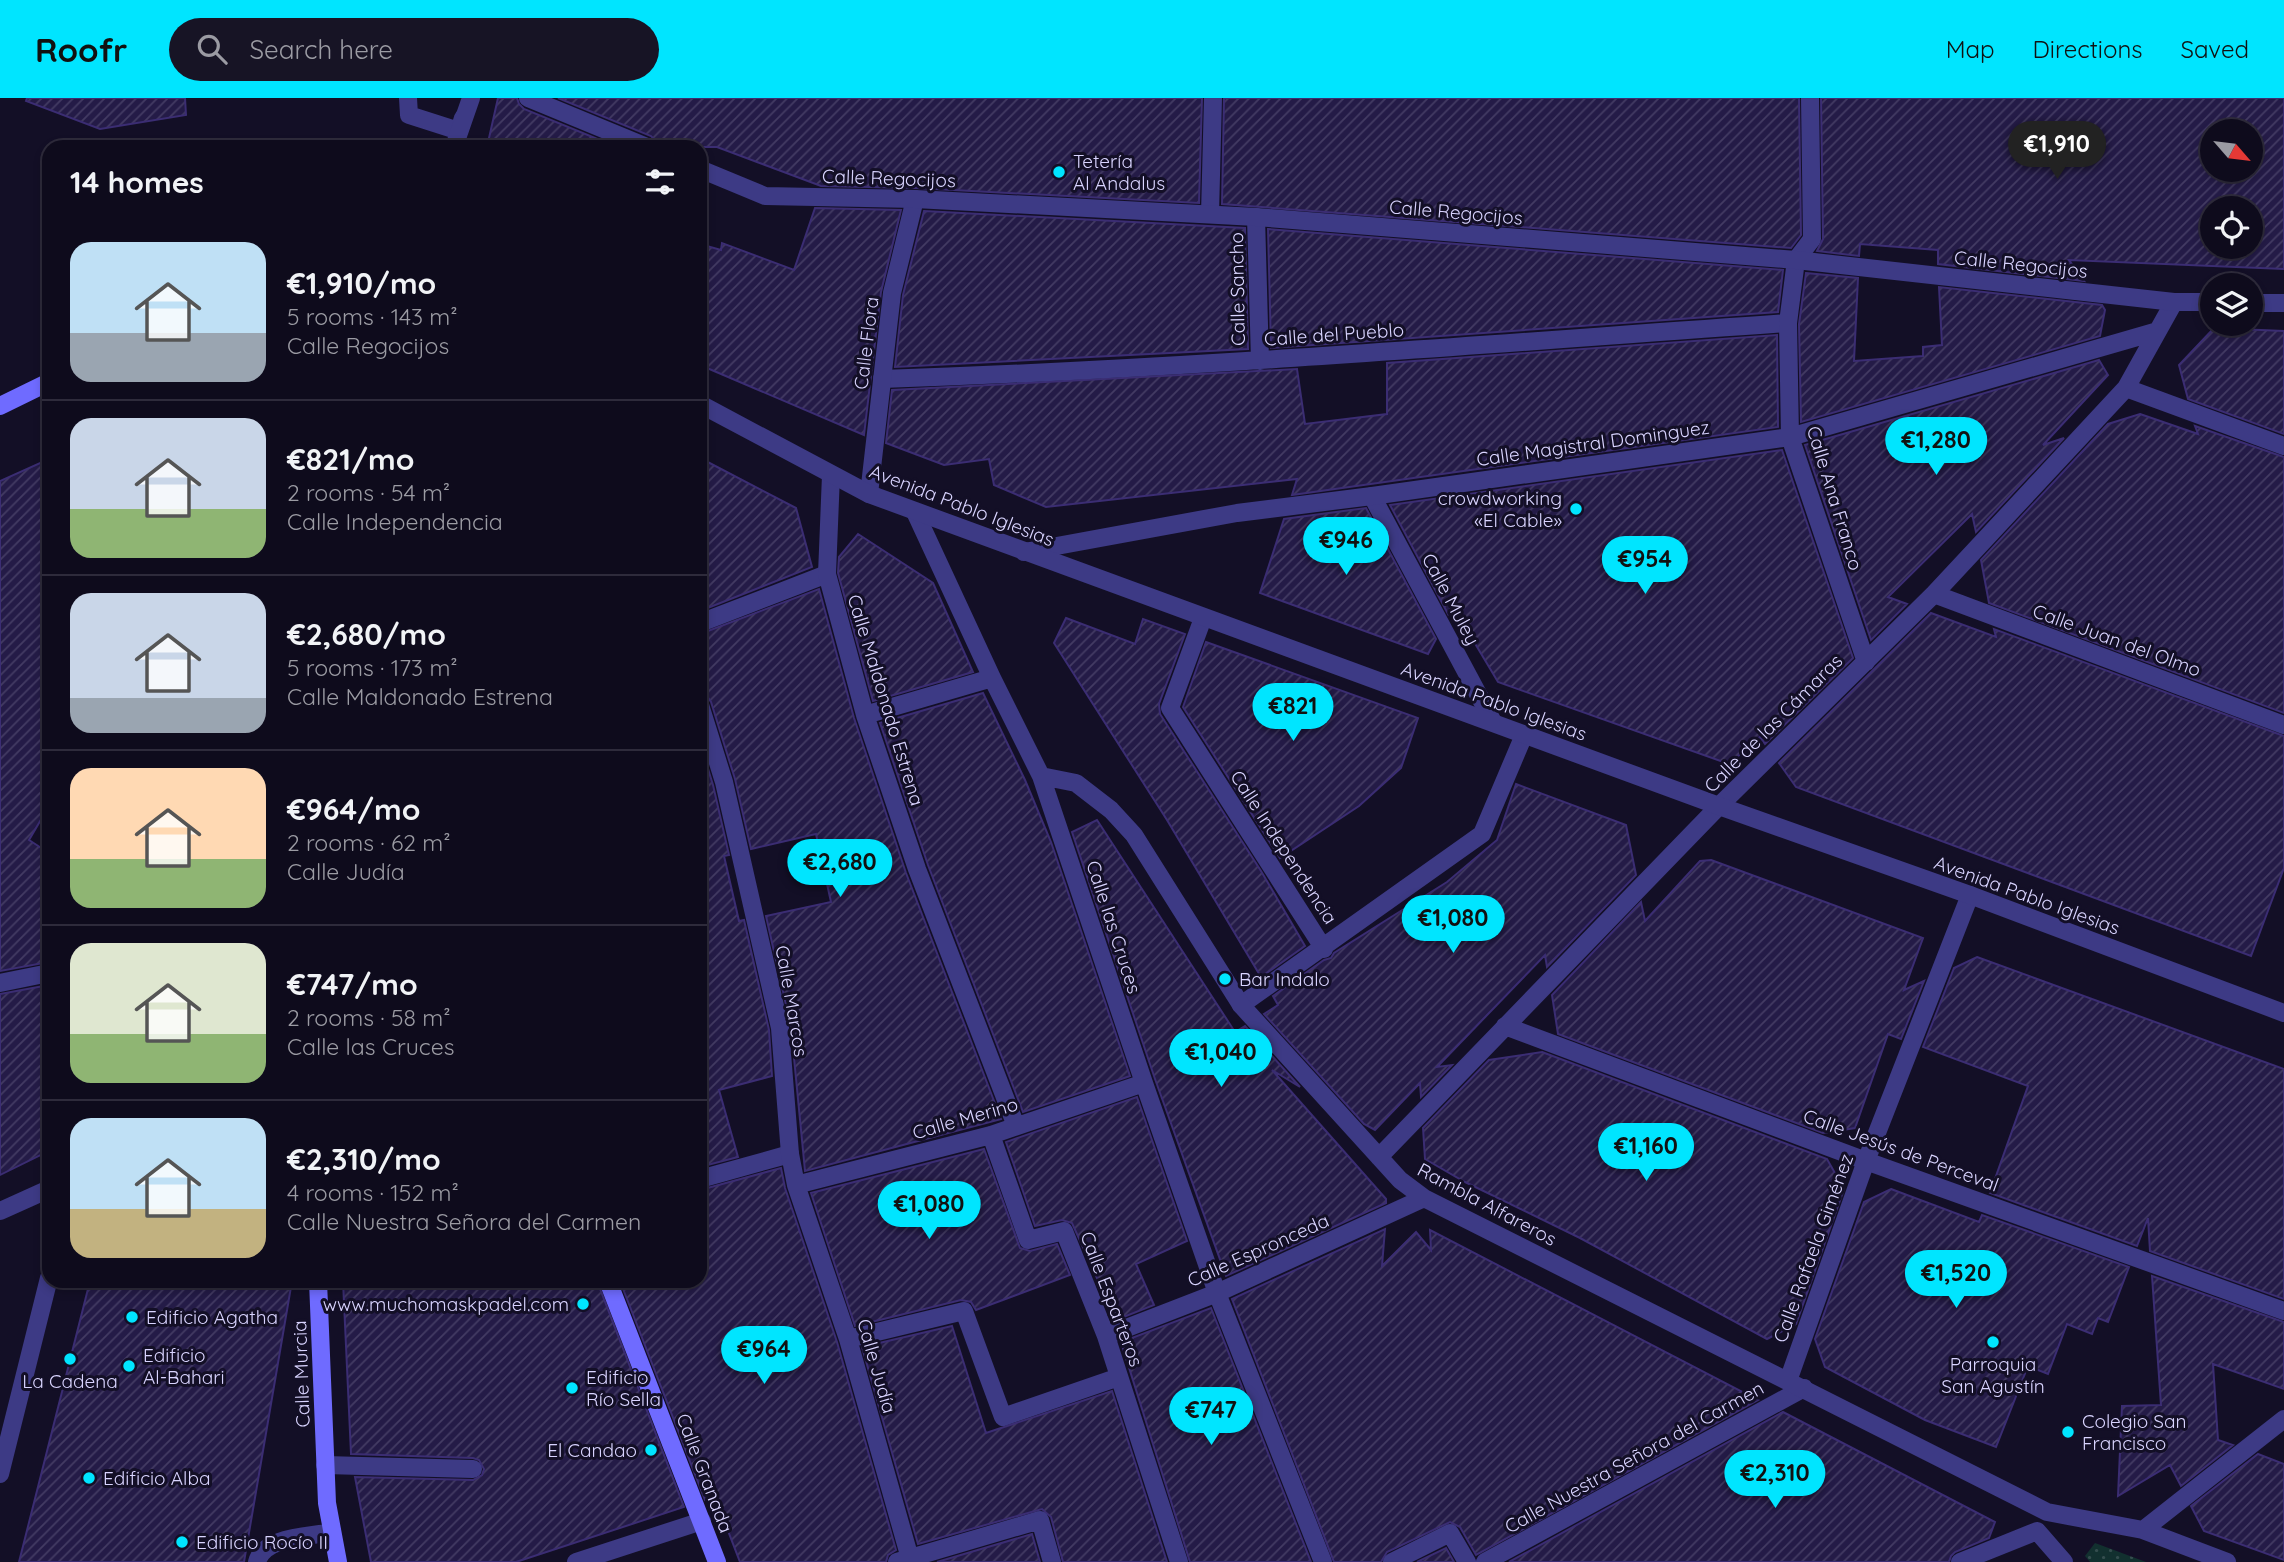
<!DOCTYPE html>
<meta charset="utf-8">
<style>
:root{--surface:#0e0b1c;--page:#171425;--text:#f1f3f6;--muted:#9b9ba3;--line:#2e2b3b;--accent:#00e5ff}
body{margin:0;font-family:Quicksand,sans-serif;background:var(--page);color:var(--text);height:100vh;display:flex;flex-direction:column;font-size:26px;white-space:nowrap}
*{box-sizing:border-box;margin:0}
p{font-size:23px;color:var(--muted)}
.icon{flex:none;width:38px;height:38px;fill:none;stroke:currentColor;stroke-width:2;stroke-linecap:round;stroke-linejoin:round}
.map{position:relative;flex:1;overflow:hidden}
.sheet{position:absolute;left:42px;top:42px;width:665px;height:1148px;display:flex;flex-direction:column;background:var(--surface);border-radius:21px;box-shadow:0 4px 10px #0003,0 0 0 2px var(--line)}
.sheet>*{flex:none}
.needle{width:46px;rotate:118deg}
.buttons{position:absolute;left:2200px;top:21px;display:grid;gap:14px}
.buttons a{display:grid;place-items:center;width:63px;height:63px;border-radius:50%;background:var(--surface);box-shadow:0 4px 10px #0003,0 0 0 2px var(--line);font-size:35px}
.price{position:absolute;translate:-50% -60px;padding:0 16px;border-radius:24px;background:var(--accent);color:#111;font-size:23px;line-height:46px;filter:drop-shadow(0 2px 4px #0008)}
.price::after{content:'';position:absolute;left:50%;top:42px;width:21px;height:16px;margin-left:-10px;background:inherit;clip-path:polygon(0 0,100% 0,50% 100%)}
.price.selected{background:#222;color:#fff}
ul{padding:0;list-style:none}
li{display:flex;align-items:center;gap:21px;height:175px;padding:0 28px}
li+li{border-top:2px solid var(--line)}
li span{display:grid;place-items:center;flex:none;width:196px;height:140px;border-radius:21px;color:#555}
li>.icon{margin-inline-start:auto}
span .icon{width:84px;height:84px;fill:#fffc;stroke-width:1}
li b{font-size:30px}
h2{display:flex;justify-content:space-between;align-items:center;height:84px;padding:0 28px;font-size:30px}
header{display:flex;align-items:center;gap:42px;box-sizing:border-box;height:98px;padding:0 35px;background:var(--accent);color:#111}
header strong{font-size:33px}
nav{display:flex;gap:38px;margin-inline-start:auto;font-size:24px}
.search{width:490px;height:63px;background:var(--page);display:flex;align-items:center;gap:18px;box-sizing:border-box;padding:0 24px;border-radius:38px;color:var(--muted);font-size:26px}
.map>svg:first-child{display:block}
</style>
<header>
<strong>Roofr</strong>
<div class="search"><svg class="icon" aria-label="search" viewBox="0 0 24 24"><circle cx="10" cy="10" r="6"/><path d="M15 15l6 6"/></svg>Search here</div>
<nav><a>Map</a><a>Directions</a><a>Saved</a></nav>
</header>
<div class="map">
<svg width="2284" height="1464" viewBox="0 0 2284 1464">
<defs>
<pattern id="grass-dots" width="8" height="8" patternUnits="userSpaceOnUse" patternTransform="scale(1.75)"><rect width="8" height="8" fill="#12302f"/><path d="M2 2h.1M6 6h.1" fill="none" stroke="#344d4e" stroke-width="1.8" stroke-linecap="round"/></pattern>
<pattern id="building-hatch" width="6" height="6" patternUnits="userSpaceOnUse" patternTransform="scale(1.75)"><rect width="6" height="6" fill="#241b47"/><path d="M-1 1l2-2M0 6l6-6M5 7l2-2" fill="none" stroke="#433b63"/></pattern>
</defs>
<rect width="100%" height="100%" fill="#130f26"/>
<path fill="url(#grass-dots)" d="M2095 1445 2146 1464H2090L2085 1458Z"/>
<path fill="url(#building-hatch)" stroke="#3b2d73" stroke-width="2" fill-rule="evenodd" d="M27 0H185L186 17 100 31 26 3Z
M498 0H517L519 6 524 11 617 49H487Z
M558 0H1202L1199 105 916 90 821 88 717 49H658L656 43 651 38Z
M1224 0H1799L1801 137 1791 150 1222 106Z
M1821 0H2284V171L2069 162 2084 183 1938 166V152L1860 146 1859 158 1817 153 1823 141ZM2212 33H2250V72H2212ZM2212 110H2250V149H2212Z
M815 110 901 112 881 194 864 337 700 267V146L721 152 722 145 794 172Z
M924 113 1245 130 1248 251 895 269 903 197Z
M1268 131 1783 172 1778 214 1271 250Z
M1806 175 1858 180 1854 263 1923 258V249L1942 247 1939 189 2102 207 2105 212 2100 238 1801 324 1799 226Z
M2214 230 2284 233V336L2188 301 2179 267Z
M1777 237 1778 329 1292 397 1297 381 1046 409 994 387 989 361 944 367 886 345 892 292 1297 271 1305 326 1387 316V265Z
M2099 262 2108 277 2043 347 2064 340 1976 434 1972 416 1888 499 1907 506 1871 542 1805 347Z
M2140 316 2198 336 2195 328 2284 359V615L1989 505 1981 462 2108 326Z
M1782 352 1853 560 1765 646 1760 639 1729 666 1498 584 1452 507 1448 516 1390 407Z
M700 360 796 410 812 469 700 513Z
M49 361V708L29 742 49 755V864L0 873V383Z
M1366 410 1436 541 1428 556 1260 495 1284 421Z
M858 436 933 485 973 574 873 603 838 475 839 459Z
M819 491 854 620 906 775 1001 1021 805 1073 791 929 766 818 831 804 816 736 751 751 735 681 711 604 707 598 700 596V536Z
M1931 515 1996 539 1994 531 2284 638V770L2251 858 1796 689 1779 665Z
M1066 520 1135 546 1143 521 1185 536 1159 606 1160 616 1261 773 1305 848 1261 879 1167 722 1054 545Z
M1206 544 1418 620 1401 670 1359 708 1280 760 1183 609Z
M983 595 1025 682 1051 744 1130 978 1023 1014 928 767 880 625Z
M700 645 713 687 729 757 724 758 739 823 744 822 769 932 772 978 719 992 738 1059 700 1069Z
M1516 686 1626 727 1636 777 1547 869 1545 857 1437 969 1452 967 1421 999 1420 985 1375 1032 1364 1026 1264 916 1278 907 1273 898 1324 862 1331 860 1334 855 1447 784 1497 742Z
M1097 722 1235 934 1245 928 1300 989 1272 972 1386 1101V1105L1226 1178 1155 981 1072 734Z
M1711 762 1923 840 1904 892 1924 883 1901 941 1888 936 1855 1030 1823 1035 1558 936 1552 897 1641 804 1645 823 1700 763Z
M1977 859 2284 971V1201L2150 1153 2148 1120 2137 1148 1990 1095 2028 988 1923 949 1954 870Z
M49 887V1053L0 1077V896Z
M1542 954 1827 1061 1844 1091 1796 1226 1767 1241 1580 1140 1465 1084 1425 1061 1423 1030 1489 962Z
M1137 999 1187 1143 1136 1166 1154 1207 1116 1222 1072 1125 1062 1122 1035 1128 1006 1044Z
M984 1051 1020 1150 1030 1153 1057 1146 1070 1177 976 1212 971 1204 961 1202 855 1228 811 1095Z
M781 1070 785 1090 837 1244 896 1452 888 1457 886 1464H740L715 1399 705 1402 620 1183H700V1092Z
M1891 1091 1979 1124 1982 1117 2129 1169 2108 1224 2098 1220 2092 1236 2067 1226 2048 1276 2028 1268 1996 1349 1925 1322 1825 1269 1815 1241 1864 1104Z
M1385 1131 1382 1168 1416 1134 1431 1152 1430 1132 1758 1302 1476 1457 1460 1429 1450 1424 1387 1454 1381 1464H1334L1232 1201Z
M2152 1178 2284 1224V1291L2213 1266 2218 1342 2233 1347 2181 1388 2170 1367 2118 1398 2122 1308 2161 1307Z
M90 1183H292L244 1464H19Z
M343 1183H597L684 1409 516 1464H371L355 1379 473 1382 482 1377 484 1371 479 1362 473 1360 351 1356Z
M1211 1210 1311 1464H1190L1121 1244Z
M952 1228 986 1335 1112 1293 1167 1464H1063L1051 1419 1042 1411 918 1446 862 1249Z
M1783 1314 1995 1424 1989 1440 1955 1454 1951 1458 1949 1464H1509Z
M2258 1356 2284 1366V1462L2204 1433 2191 1408Z
M1032 1436 1040 1464H937Z
M1446 1450 1454 1464H1417Z"/>
<g fill="none" stroke-linecap="round" stroke-linejoin="round">
<path stroke="#3d3a85" stroke-width="18" d="M408 0 409 17 459 33 463 20
M1256 119 1260 263
M1796 162 1812 141 1810 0
M882 281C1185 271 1487 246 1788 225
M1372 398 1493 624
M1203 520 1170 610 1324 851
M700 525 827 476
M1241 907 1482 736 1524 637
M700 1081 790 1056
M325 1367 473 1371
M257 1464C264 1438 309 1439 332 1434
M1392 1464 1450 1435 1467 1464
M1485 1464 1804 1290"/>
<path stroke="#3d3a85" stroke-width="18" d="M1210 116 1213 0
M1796 162 1788 225 1790 339 1866 564
M2126 290 2284 348
M831 377 827 476 865 617 917 771 1016 1028
M869 396 892 195 915 101
M915 414 992 580 1041 678 1144 985 1217 1195 1323 1464
M1024 454 1237 415 1372 398 1790 339 2158 233
M1934 496 2284 627
M700 607 724 684 780 930 790 1056 796 1087 848 1241 911 1464
M865 617 992 580
M1041 678 1076 685 1111 712 1134 737 1241 907 1400 1082 1424 1100 2047 1414 2143 1432 2227 1464
M0 885 49 875
M1505 928 1866 1063 2284 1213
M991 1037 1028 1142 1064 1133 1106 1238 1179 1464
M1379 1059 1719 708 1934 496 2126 290 2174 204
M796 1087 991 1037 1144 985
M0 1113 49 1091
M1106 1238 1217 1195 1424 1100
M848 1241 964 1213 1003 1319 1119 1279
M1788 1283 1866 1063 1970 797
M2143 1432 2284 1321
M2037 1433 2064 1464
M576 1464 702 1423
M897 1464 1040 1422 1052 1464
M1960 1464 2037 1433"/>
<path stroke="#3d3a85" stroke-width="18" d="M528 0 647 49
M454 49 471 0
M700 71 765 98 915 101 1256 119 1796 162 2174 204H2212
M2250 205H2284
M700 306 869 396 1719 708 1970 797 2284 915
M0 1376 49 1180"/>
<path stroke="#6f6bff" stroke-width="18" d="M0 308 49 284
M318 1183 327 1405 338 1464
M608 1183 717 1464"/>
</g>
<g fill="#00e5ff" stroke="#130f26" stroke-width="2.5">
<circle cx="1059" cy="74" r="7"/>
<circle cx="1576" cy="411" r="7"/>
<circle cx="1225" cy="881" r="7"/>
<circle cx="583" cy="1206" r="7"/>
<circle cx="132" cy="1219" r="7"/>
<circle cx="1993" cy="1244" r="7"/>
<circle cx="70" cy="1261" r="7"/>
<circle cx="129" cy="1268" r="7"/>
<circle cx="572" cy="1290" r="7"/>
<circle cx="2068" cy="1334" r="7"/>
<circle cx="651" cy="1352" r="7"/>
<circle cx="89" cy="1380" r="7"/>
<circle cx="182" cy="1444" r="7"/>
</g>
<g text-anchor="middle" stroke-width="6" stroke-linejoin="round" paint-order="stroke">
<g font-size="19" fill="#d9d4ff" stroke="#130f26" text-anchor="start">
<text x="1073" y="70">Tetería<tspan x="1073" dy="22">Al Andalus</tspan></text>
<text x="1562" y="407" text-anchor="end">crowdworking<tspan x="1562" dy="22">«El Cable»</tspan></text>
<text x="1239" y="888">Bar Indalo</text>
<text x="569" y="1213" text-anchor="end">www.muchomaskpadel.com</text>
<text x="146" y="1226">Edificio Agatha</text>
<text x="143" y="1264">Edificio<tspan x="143" dy="22">Al-Bahari</tspan></text>
<text x="1993" y="1273" text-anchor="middle">Parroquia<tspan x="1993" dy="22">San Agustín</tspan></text>
<text x="586" y="1286">Edificio<tspan x="586" dy="22">Río Sella</tspan></text>
<text x="70" y="1290" text-anchor="middle">La Cadena</text>
<text x="2082" y="1330">Colegio San<tspan x="2082" dy="22">Francisco</tspan></text>
<text x="637" y="1359" text-anchor="end">El Candao</text>
<text x="103" y="1387">Edificio Alba</text>
<text x="196" y="1451">Edificio Rocío II</text>
</g>
<g font-size="19" fill="#d9d4ff" stroke="#130f26">
<text transform="translate(889 80) rotate(2)" y="7">Calle Regocijos</text>
<text transform="translate(1456 114) rotate(5)" y="7">Calle Regocijos</text>
<text transform="translate(2021 166) rotate(6)" y="7">Calle Regocijos</text>
<text transform="translate(1237 191) rotate(-91)" y="7">Calle Sancho</text>
<text transform="translate(1334 236) rotate(-4)" y="7">Calle del Pueblo</text>
<text transform="translate(866 245) rotate(-83)" y="7">Calle Flora</text>
<text transform="translate(1593 345) rotate(-8)" y="7">Calle Magistral Dominguez</text>
<text transform="translate(1835 400) rotate(73)" y="7">Calle Ana Franco</text>
<text transform="translate(962 407) rotate(21)" y="7">Avenida Pablo Iglesias</text>
<text transform="translate(1451 501) rotate(62)" y="7">Calle Muley</text>
<text transform="translate(2117 542) rotate(20)" y="7">Calle Juan del Olmo</text>
<text transform="translate(886 602) rotate(73)" y="7">Calle Maldonado Estrena</text>
<text transform="translate(1494 603) rotate(20)" y="7">Avenida Pablo Iglesias</text>
<text transform="translate(1773 625) rotate(-45)" y="7">Calle de las Cámaras</text>
<text transform="translate(1284 749) rotate(57)" y="7">Calle Independencia</text>
<text transform="translate(2027 797) rotate(20)" y="7">Avenida Pablo Iglesias</text>
<text transform="translate(1114 829) rotate(72)" y="7">Calle las Cruces</text>
<text transform="translate(792 903) rotate(80)" y="7">Calle Marcos</text>
<text transform="translate(965 1020) rotate(-16)" y="7">Calle Merino</text>
<text transform="translate(1901 1052) rotate(20)" y="7">Calle Jesús de Perceval</text>
<text transform="translate(1487 1106) rotate(28)" y="7">Rambla Alfareros</text>
<text transform="translate(1813 1150) rotate(-70)" y="7">Calle Rafaela Giménez</text>
<text transform="translate(1258 1152) rotate(-24)" y="7">Calle Espronceda</text>
<text transform="translate(1112 1201) rotate(69)" y="7">Calle Esparteros</text>
<text transform="translate(877 1268) rotate(74)" y="7">Calle Judía</text>
<text transform="translate(301 1276) rotate(-92)" y="7">Calle Murcia</text>
<text transform="translate(1634 1359) rotate(-29)" y="7">Calle Nuestra Señora del Carmen</text>
<text transform="translate(705 1375) rotate(69)" y="7">Calle Granada</text>
</g>
</g>
</svg>
<div class="buttons">
<a><svg class="needle" viewBox="-14 -14 28 28"><path d="M0-13l5 13h-10z" fill="#e53935"/><path d="M0 13l5-13h-10z" fill="#9b9ba3"/></svg></a>
<a><svg class="icon" aria-label="locate" viewBox="0 0 24 24"><circle cx="12" cy="12" r="6"/><path d="M12 2v4M12 18v4M2 12h4M18 12h4"/></svg></a>
<a><svg class="icon" aria-label="layers" viewBox="0 0 24 24"><path d="M12 4l9 5-9 5-9-5zM3 14l9 5 9-5"/></svg></a>
</div>
<b class="price selected" style="left:2057px;top:83px">€1,910</b>
<b class="price" style="left:1936px;top:379px">€1,280</b>
<b class="price" style="left:1346px;top:479px">€946</b>
<b class="price" style="left:1645px;top:498px">€954</b>
<b class="price" style="left:1293px;top:645px">€821</b>
<b class="price" style="left:840px;top:801px">€2,680</b>
<b class="price" style="left:1453px;top:857px">€1,080</b>
<b class="price" style="left:1221px;top:991px">€1,040</b>
<b class="price" style="left:1646px;top:1085px">€1,160</b>
<b class="price" style="left:929px;top:1143px">€1,080</b>
<b class="price" style="left:1956px;top:1212px">€1,520</b>
<b class="price" style="left:764px;top:1288px">€964</b>
<b class="price" style="left:1211px;top:1349px">€747</b>
<b class="price" style="left:1775px;top:1412px">€2,310</b>
<section class="sheet">
<h2>14 homes<svg class="icon" aria-label="filters" viewBox="0 0 24 24"><path d="M4 7h16M4 17h16"/><circle cx="9" cy="7" r="2"/><circle cx="15" cy="17" r="2"/></svg></h2>
<ul>
<li><span style="background:linear-gradient(#bfe0f5 65%,#9aa5b1 0)"><svg class="icon" aria-label="home" viewBox="0 0 24 24"><path d="M3 11l9-7 9 7M6 9v11h12V9"/></svg></span><div><b>€1,910/mo</b><p>5 rooms · 143 m²</p><p>Calle Regocijos</p></div></li>
<li><span style="background:linear-gradient(#c9d6e8 65%,#8fb573 0)"><svg class="icon" aria-label="home" viewBox="0 0 24 24"><path d="M3 11l9-7 9 7M6 9v11h12V9"/></svg></span><div><b>€821/mo</b><p>2 rooms · 54 m²</p><p>Calle Independencia</p></div></li>
<li><span style="background:linear-gradient(#c9d6e8 75%,#9aa5b1 0)"><svg class="icon" aria-label="home" viewBox="0 0 24 24"><path d="M3 11l9-7 9 7M6 9v11h12V9"/></svg></span><div><b>€2,680/mo</b><p>5 rooms · 173 m²</p><p>Calle Maldonado Estrena</p></div></li>
<li><span style="background:linear-gradient(#ffd9b3 65%,#8fb573 0)"><svg class="icon" aria-label="home" viewBox="0 0 24 24"><path d="M3 11l9-7 9 7M6 9v11h12V9"/></svg></span><div><b>€964/mo</b><p>2 rooms · 62 m²</p><p>Calle Judía</p></div></li>
<li><span style="background:linear-gradient(#dfe7d0 65%,#8fb573 0)"><svg class="icon" aria-label="home" viewBox="0 0 24 24"><path d="M3 11l9-7 9 7M6 9v11h12V9"/></svg></span><div><b>€747/mo</b><p>2 rooms · 58 m²</p><p>Calle las Cruces</p></div></li>
<li><span style="background:linear-gradient(#bfe0f5 65%,#c2b280 0)"><svg class="icon" aria-label="home" viewBox="0 0 24 24"><path d="M3 11l9-7 9 7M6 9v11h12V9"/></svg></span><div><b>€2,310/mo</b><p>4 rooms · 152 m²</p><p>Calle Nuestra Señora del Carmen</p></div></li>
</ul>
</section>
</div>
